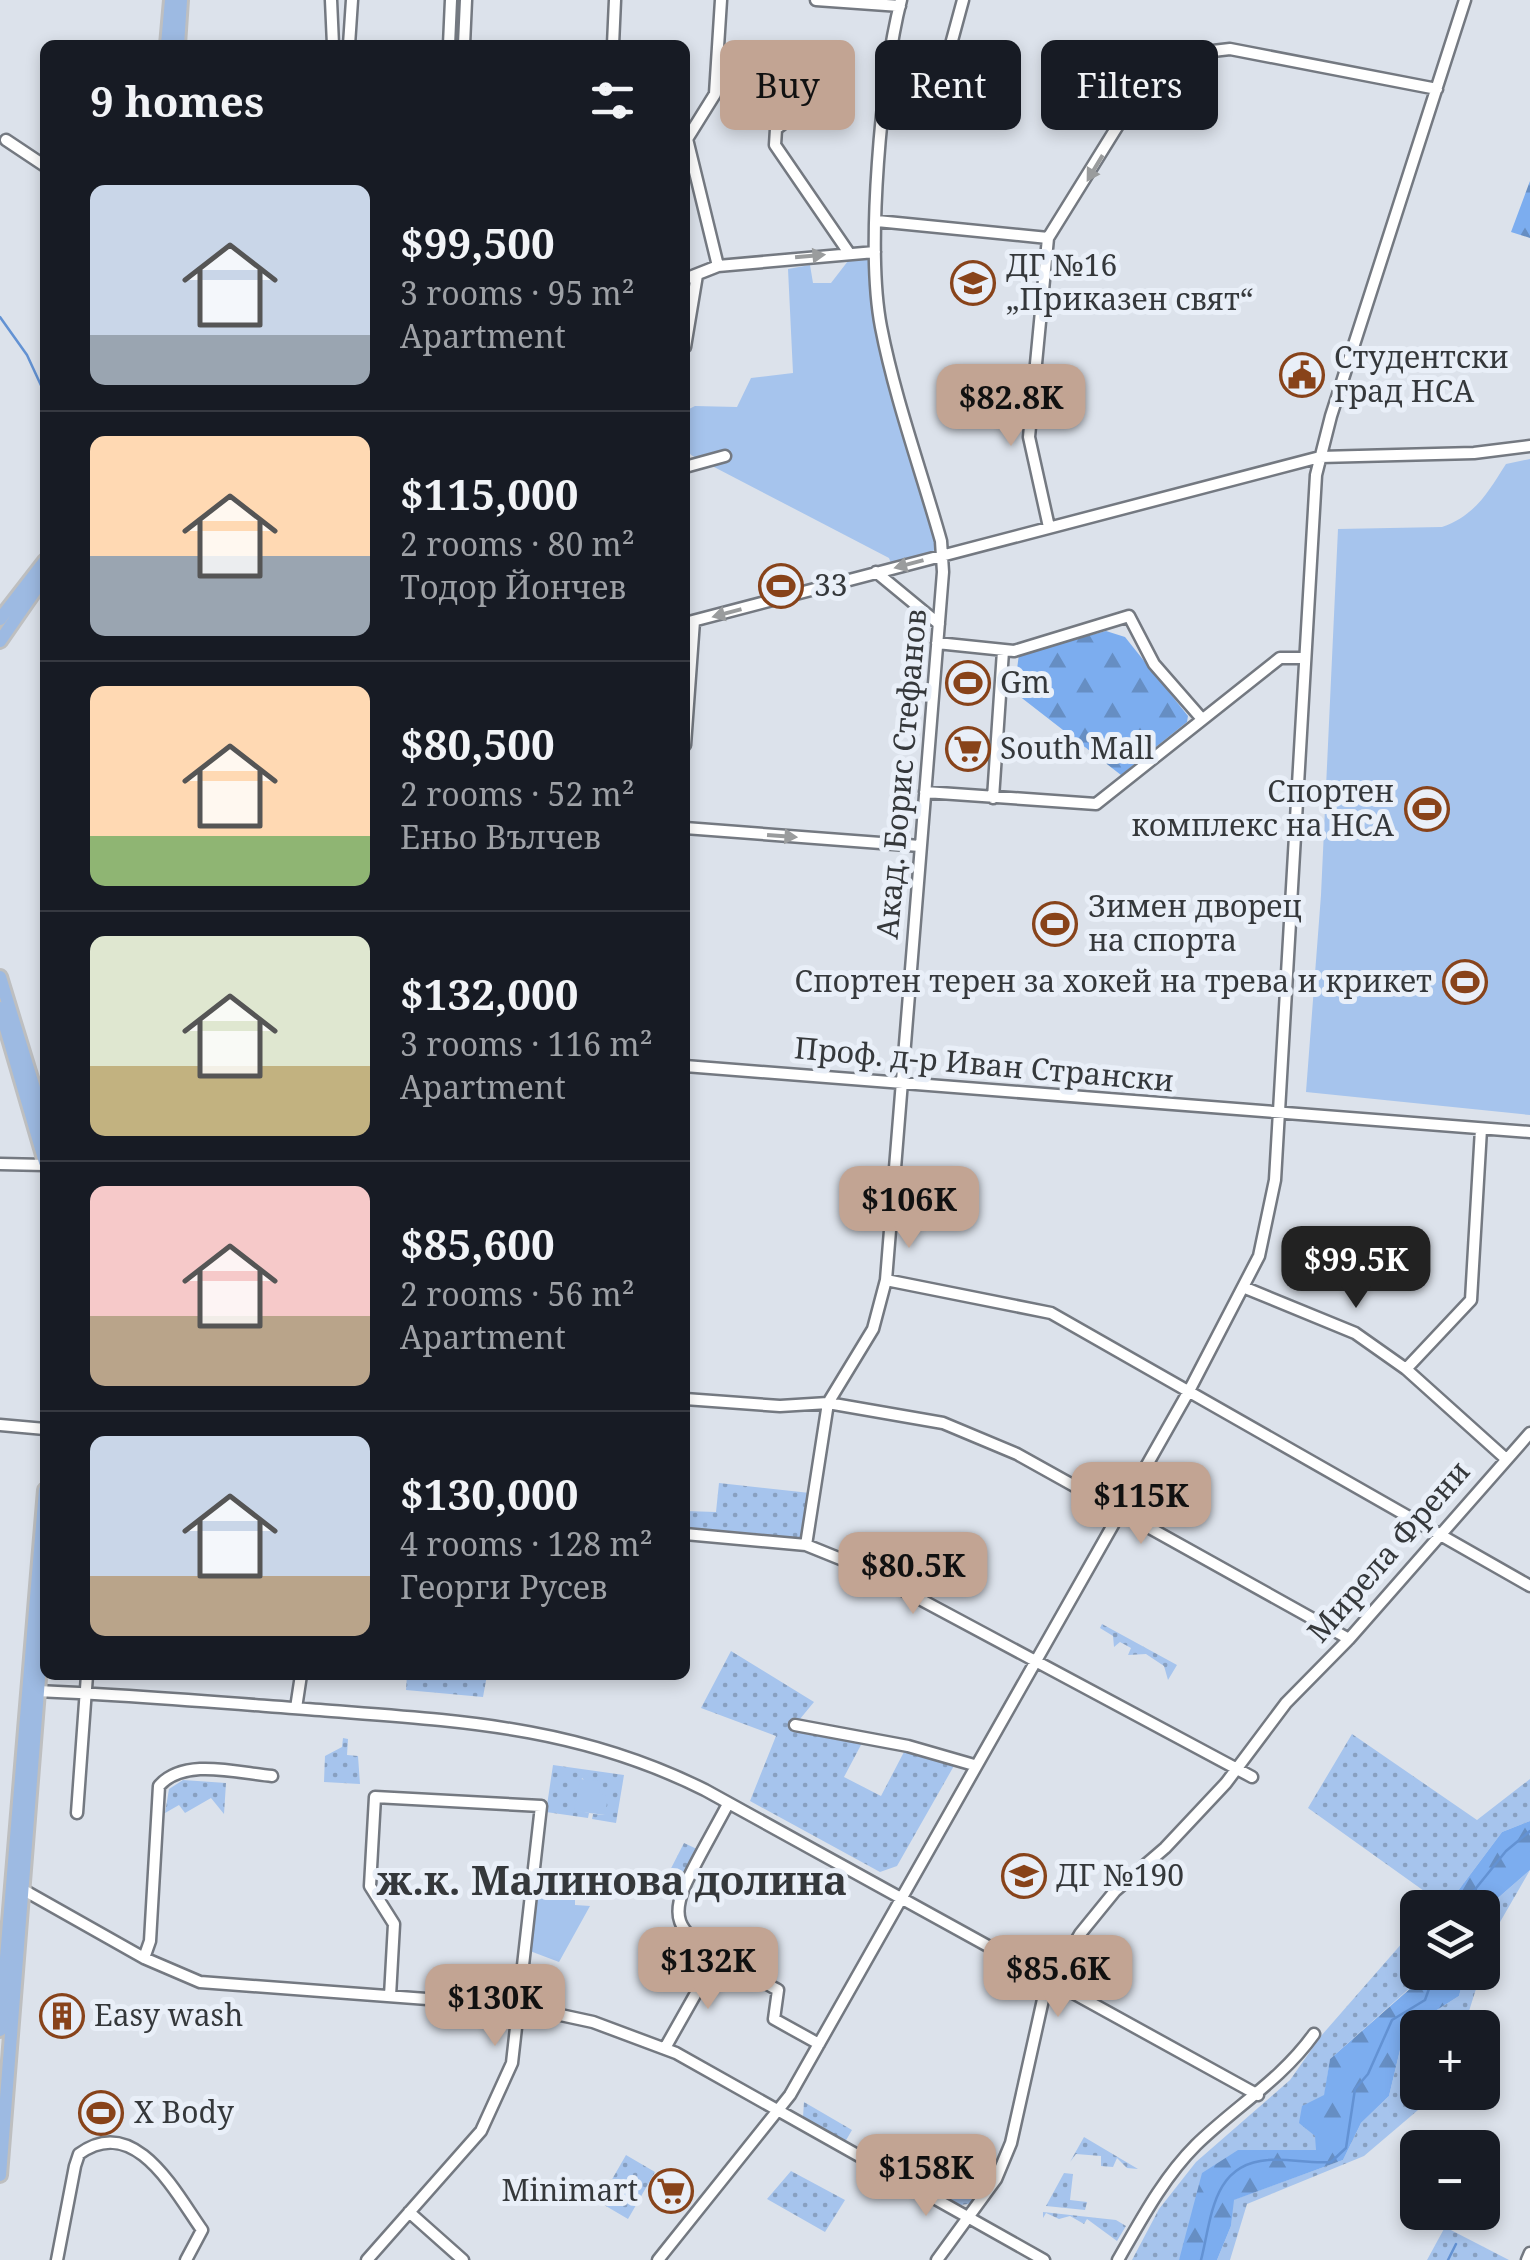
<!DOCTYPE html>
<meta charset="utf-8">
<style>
:root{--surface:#171b24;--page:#20242c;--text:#f1f3f6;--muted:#9ea1a6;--line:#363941;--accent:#c2a493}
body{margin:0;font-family:"Noto Serif",serif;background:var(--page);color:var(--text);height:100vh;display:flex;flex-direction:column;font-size:38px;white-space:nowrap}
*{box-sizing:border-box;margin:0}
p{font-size:32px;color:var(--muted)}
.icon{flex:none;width:55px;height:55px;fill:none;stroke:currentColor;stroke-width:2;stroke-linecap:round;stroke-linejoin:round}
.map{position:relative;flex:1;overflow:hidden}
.sheet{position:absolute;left:40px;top:40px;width:650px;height:1640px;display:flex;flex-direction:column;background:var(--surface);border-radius:15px;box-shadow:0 5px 15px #0003}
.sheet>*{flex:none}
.hud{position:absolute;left:720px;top:40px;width:660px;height:90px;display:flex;gap:20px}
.controls{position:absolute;left:1400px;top:1890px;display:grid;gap:20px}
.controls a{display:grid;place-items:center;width:100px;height:100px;border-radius:15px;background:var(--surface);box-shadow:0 5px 15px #0003;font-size:50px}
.price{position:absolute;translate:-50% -85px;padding:0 22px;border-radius:20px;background:var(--accent);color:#111;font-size:32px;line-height:65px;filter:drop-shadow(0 2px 5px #0008)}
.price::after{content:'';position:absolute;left:50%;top:60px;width:30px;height:22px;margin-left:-15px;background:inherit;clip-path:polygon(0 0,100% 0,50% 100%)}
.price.active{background:#222;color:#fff}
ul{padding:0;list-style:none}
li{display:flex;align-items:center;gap:30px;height:250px;padding:0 50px}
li+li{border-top:2px solid var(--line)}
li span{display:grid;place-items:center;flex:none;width:280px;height:200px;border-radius:15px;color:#555}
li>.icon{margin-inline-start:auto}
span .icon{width:120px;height:120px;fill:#fffc;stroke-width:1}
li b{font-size:42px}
h2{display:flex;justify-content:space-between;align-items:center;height:120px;padding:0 50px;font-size:42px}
.pill{padding:0 35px;border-radius:15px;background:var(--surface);box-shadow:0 5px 15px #0003;font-size:35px;line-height:90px}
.pill.active{background:var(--accent);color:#111}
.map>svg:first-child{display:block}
</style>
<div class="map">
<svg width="1530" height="2260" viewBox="0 0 1530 2260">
<defs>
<pattern id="grass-dots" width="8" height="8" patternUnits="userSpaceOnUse" patternTransform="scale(2.5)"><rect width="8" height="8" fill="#a6c4ed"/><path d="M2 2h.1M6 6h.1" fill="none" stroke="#88a0c1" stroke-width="1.8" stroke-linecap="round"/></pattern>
<pattern id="forest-firs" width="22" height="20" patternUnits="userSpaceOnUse" patternTransform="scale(2.5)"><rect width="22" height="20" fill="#7cadef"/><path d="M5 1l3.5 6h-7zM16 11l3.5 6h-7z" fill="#668ec3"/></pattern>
</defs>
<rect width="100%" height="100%" fill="#dce2eb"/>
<path fill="url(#grass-dots)" d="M719 1483 810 1493 802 1538 685 1527V1511L716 1512Z
M1102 1624 1177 1665 1168 1680 1164 1666 1146 1654 1128 1655 1131 1648 1120 1642 1114 1647 1113 1636 1100 1628Z
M731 1651 814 1702 795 1725 802 1730 862 1743 844 1777 881 1796 905 1750 955 1764 897 1866 880 1872 750 1801 776 1736 701 1708Z
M407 1675H487L483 1697 406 1690Z
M1352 1734 1477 1820 1530 1779V1821L1502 1832 1446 1907H1434L1438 1901 1308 1808Z
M343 1738 348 1739 347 1755 358 1756 360 1784 324 1782 325 1756 342 1747Z
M553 1765 624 1775 616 1823 592 1819 593 1814 605 1815 599 1793 582 1778 575 1810 589 1813 588 1818 546 1812Z
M183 1780 226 1783 224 1814 211 1798 185 1813 179 1805 165 1813 169 1789Z
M684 1843 699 1850 684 1880 664 1882Z
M1530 1870 1496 1929 1483 1969V1911Z
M1417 1926 1412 1986 1330 2059 1316 2151H1238L1179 2260H1132L1159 2209 1196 2162 1290 2080 1321 2036Z
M1465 1973H1481L1464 2027 1418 2028V2092L1438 2093 1364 2156 1247 2204 1230 2260H1217L1231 2226 1233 2200 1343 2160 1361 2123 1389 2096 1400 2050 1421 2020 1459 1996Z
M804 2102 852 2130 845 2142 803 2117Z
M1084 2137 1138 2169 1127 2168 1117 2158 1113 2167 1101 2166V2156L1076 2154 1070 2162Z
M876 2144 919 2167 912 2179 869 2156Z
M626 2155 655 2172 628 2219 599 2202Z
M791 2171 845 2200 825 2232 767 2199Z
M1064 2173 1073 2174 1070 2200 1087 2202 1085 2210 1046 2206Z
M946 2181 976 2198 973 2203 961 2205 939 2193Z
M1043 2212 1116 2220 1126 2226 1117 2241 1087 2219 1084 2224 1070 2216 1059 2219 1046 2213 1043 2218Z
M1445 2227 1509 2260H1427Z"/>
<path fill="url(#forest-firs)" d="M1530 181V238L1511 232Z
M1106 631 1125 637 1188 716 1187 722 1121 775 1014 692 1019 654Z
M1530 1821V1870L1483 1911 1482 1908 1446 1907 1502 1832Z
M1417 1964 1418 1972 1465 1973 1459 1996 1421 2020 1400 2050 1389 2096 1361 2123 1343 2160 1234 2200 1231 2226 1217 2260H1179L1202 2173 1238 2150H1316L1315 2136 1299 2123 1302 2106 1324 2095 1330 2059 1412 1987Z"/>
<path fill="#a6c4ed" d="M871 259 879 340 936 542 933 553 893 568 889 558 691 455 685 447V411L695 406 737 407 751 378 793 373 788 269 810 265 813 283H831L848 261Z
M1530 459V1115L1306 1092 1321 895 1338 529 1442 527C1476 515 1488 492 1506 464Z
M580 1779 601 1781 599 1793 608 1796 605 1815 574 1811Z
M538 1885 575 1887V1905L590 1906 559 1962 530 1951Z"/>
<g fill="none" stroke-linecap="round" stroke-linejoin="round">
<path stroke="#6392d3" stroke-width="2.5" d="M0 317 27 355 45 394
M1460 1908 1506 1851 1530 1831
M1201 2260C1212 2217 1212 2164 1268 2160 1289 2158 1309 2164 1331 2162L1346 2148 1355 2089 1368 2074 1392 2020 1425 2000 1435 1972
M1448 2260 1456 2244"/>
<g stroke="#747981" stroke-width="15">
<path id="minor" d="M331 0 333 45
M816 0 900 6
M349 45 352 0
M449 45 451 0
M464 45 466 0
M613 45 615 0
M944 70 963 0
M799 91 793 116 776 129 775 145 849 253
M6 140 45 166
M877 221 1048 238
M1048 238 1143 85 1187 54 1230 49 1437 89
M1048 238 1029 437 1049 527
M718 266 687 139 715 94 721 0
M685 279 718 266 875 252
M685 347 697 275
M685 467 725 456
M876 572 939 624
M685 623 1320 457 1474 453 1530 446
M937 643 1014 651 1129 616 1154 664 1202 719
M685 745 694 621
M925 792 1096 804 1280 658H1303
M993 798 1003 651
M685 828 920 846
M685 1066 1530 1132
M0 1164 45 1165
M886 1280 1051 1313 1530 1586
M1243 1287 1355 1333 1406 1369 1505 1458
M1406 1369 1471 1300 1481 1129
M685 1399 780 1406 828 1403 943 1423 1017 1454 1349 1639
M0 1425 45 1429
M685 1534 806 1545 858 1566 1252 1777
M806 1545 828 1403 873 1329 886 1280 943 572 941 541C921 470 895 399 881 327 866 249 881 78 901 0
M38 1691C132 1695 226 1703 320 1710 460 1721 577 1726 705 1790L1258 2095
M296 1708 301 1675
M795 1725 908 1746 974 1765
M728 1804C660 1931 649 1919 778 1990L774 2019 819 2044
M77 1813 87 1675
M534 1881 683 1888
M20 1888 144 1958 200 1982 519 2006 593 2022 676 2053 1044 2260
M144 1958 150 1941 159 1786C184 1757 238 1773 272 1776
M665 2048 717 1956
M409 2212 463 2260
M57 2260 75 2166 79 2154C135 2113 175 2192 202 2230L186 2260
M367 2260 481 2131 512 2063 541 1806 375 1797 370 1886 394 1924 390 1996
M658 2260 790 2095 1190 1389 1259 1256 1275 1180 1316 475 1331 416 1465 0
M937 2260 996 2179 1011 2143 1044 1995 1080 1934 1115 1891 1165 1848 1226 1783 1286 1703 1349 1639 1530 1433
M1118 2260C1141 2220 1163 2178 1196 2145 1236 2106 1281 2080 1314 2034
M1527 2260 1530 2253"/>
</g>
<g stroke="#bebfc0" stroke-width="18">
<path id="major" d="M167 45 171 0
M178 45 181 0
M0 619 45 561
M0 641 45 576
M0 977 45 1124
M0 1008 45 1162
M0 2030 45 1490
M0 2175 45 1602"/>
</g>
<use href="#minor" stroke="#fff" stroke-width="10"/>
<use href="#major" stroke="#9dbae2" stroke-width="12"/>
</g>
<defs><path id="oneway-solid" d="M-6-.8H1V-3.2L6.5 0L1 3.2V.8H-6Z" transform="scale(2.5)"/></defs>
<g fill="#9a9c9d">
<use href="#oneway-solid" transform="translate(1095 168) rotate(121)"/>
<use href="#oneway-solid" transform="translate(810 256) rotate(-5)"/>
<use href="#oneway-solid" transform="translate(909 564) rotate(165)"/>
<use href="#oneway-solid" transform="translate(727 613) rotate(165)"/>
<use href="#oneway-solid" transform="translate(782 836) rotate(4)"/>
</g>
<defs>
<g id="school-ring" transform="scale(2.25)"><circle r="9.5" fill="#e9eff8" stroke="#88431a" stroke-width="1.5"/><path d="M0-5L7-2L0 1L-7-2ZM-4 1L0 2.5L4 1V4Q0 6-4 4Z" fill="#88431a"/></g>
<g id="civic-ring" transform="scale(2.25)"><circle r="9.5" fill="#e9eff8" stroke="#88431a" stroke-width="1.5"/><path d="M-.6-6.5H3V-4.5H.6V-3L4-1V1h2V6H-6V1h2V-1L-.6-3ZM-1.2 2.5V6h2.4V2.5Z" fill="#88431a"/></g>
<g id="stadium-ring" transform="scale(2.25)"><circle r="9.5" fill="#e9eff8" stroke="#88431a" stroke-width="1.5"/><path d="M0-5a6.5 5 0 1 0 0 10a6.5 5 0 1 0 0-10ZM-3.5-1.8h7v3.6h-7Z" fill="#88431a"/></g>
<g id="supermarket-ring" transform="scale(2.25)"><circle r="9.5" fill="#e9eff8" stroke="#88431a" stroke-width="1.5"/><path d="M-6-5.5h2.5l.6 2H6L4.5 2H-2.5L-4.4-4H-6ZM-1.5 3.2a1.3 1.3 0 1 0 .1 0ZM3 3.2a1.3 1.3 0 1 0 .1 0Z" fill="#88431a"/></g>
<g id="building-ring" transform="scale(2.25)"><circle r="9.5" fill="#e9eff8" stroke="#88431a" stroke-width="1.5"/><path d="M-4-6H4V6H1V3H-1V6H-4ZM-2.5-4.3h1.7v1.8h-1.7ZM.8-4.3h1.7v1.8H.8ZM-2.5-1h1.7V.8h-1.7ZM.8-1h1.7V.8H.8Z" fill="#88431a"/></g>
</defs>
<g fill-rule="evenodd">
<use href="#school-ring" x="973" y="283"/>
<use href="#civic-ring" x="1302" y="375"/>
<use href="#stadium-ring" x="781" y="586"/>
<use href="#stadium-ring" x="968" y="683"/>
<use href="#supermarket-ring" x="968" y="749"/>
<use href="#stadium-ring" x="1427" y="809"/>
<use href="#stadium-ring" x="1055" y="924"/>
<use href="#stadium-ring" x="1465" y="982"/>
<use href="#school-ring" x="1024" y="1876"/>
<use href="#building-ring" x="62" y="2016"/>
<use href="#stadium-ring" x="101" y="2113"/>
<use href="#supermarket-ring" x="671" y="2191"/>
</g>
<g text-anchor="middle" stroke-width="10" stroke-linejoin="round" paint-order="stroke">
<g font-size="30" fill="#35383b" stroke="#e9eff8" text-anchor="start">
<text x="1006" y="276">ДГ №16<tspan x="1006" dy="34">„Приказен свят“</tspan></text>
<text x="1334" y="368">Студентски<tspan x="1334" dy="34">град НСА</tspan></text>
<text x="814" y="596">33</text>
<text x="1000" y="693">Gm</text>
<text x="1000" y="759">South Mall</text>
<text x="1394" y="802" text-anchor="end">Спортен<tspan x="1394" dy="34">комплекс на НСА</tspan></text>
<text x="1088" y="917">Зимен дворец<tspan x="1088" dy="34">на спорта</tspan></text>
<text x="1432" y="992" text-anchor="end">Спортен терен за хокей на трева и крикет</text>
<text x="1056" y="1886">ДГ №190</text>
<text x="94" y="2026">Easy wash</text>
<text x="134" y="2123">X Body</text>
<text x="638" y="2201" text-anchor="end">Minimart</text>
</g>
<g font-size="30" fill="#35383b" stroke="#e9eff8">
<text transform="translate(902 774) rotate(-85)" y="10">Акад. Борис Стефанов</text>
<text transform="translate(984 1065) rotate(5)" y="10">Проф. д-р Иван Странски</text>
<text transform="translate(1389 1552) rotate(-49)" y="10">Мирела Френи</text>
</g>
<g font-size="40" font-weight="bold" fill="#35383b" stroke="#e9eff8">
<text x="612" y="1895">ж.к. Малинова долина</text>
</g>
</g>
</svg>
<div class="controls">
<a><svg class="icon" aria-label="layers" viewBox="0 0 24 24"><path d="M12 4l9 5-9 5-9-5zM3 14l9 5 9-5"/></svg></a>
<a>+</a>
<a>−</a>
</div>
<b class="price" style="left:1011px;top:449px">$82.8K</b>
<b class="price" style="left:909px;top:1251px">$106K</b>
<b class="price active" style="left:1356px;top:1311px">$99.5K</b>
<b class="price" style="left:1141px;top:1547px">$115K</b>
<b class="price" style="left:913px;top:1617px">$80.5K</b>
<b class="price" style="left:708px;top:2012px">$132K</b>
<b class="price" style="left:1058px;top:2020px">$85.6K</b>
<b class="price" style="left:495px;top:2049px">$130K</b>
<b class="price" style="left:926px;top:2219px">$158K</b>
<div class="hud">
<a class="pill active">Buy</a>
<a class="pill">Rent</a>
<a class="pill">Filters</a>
</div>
<section class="sheet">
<h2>9 homes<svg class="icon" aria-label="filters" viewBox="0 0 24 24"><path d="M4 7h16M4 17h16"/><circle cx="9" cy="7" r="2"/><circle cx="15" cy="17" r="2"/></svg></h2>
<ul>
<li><span style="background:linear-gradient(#c9d6e8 75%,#9aa5b1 0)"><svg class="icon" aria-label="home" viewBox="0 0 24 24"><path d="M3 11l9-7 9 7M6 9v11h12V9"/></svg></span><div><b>$99,500</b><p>3 rooms · 95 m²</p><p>Apartment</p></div></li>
<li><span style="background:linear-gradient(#ffd9b3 60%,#9aa5b1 0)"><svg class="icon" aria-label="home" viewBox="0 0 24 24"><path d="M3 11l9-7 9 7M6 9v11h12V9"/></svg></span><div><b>$115,000</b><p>2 rooms · 80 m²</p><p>Тодор Йончев</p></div></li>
<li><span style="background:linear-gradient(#ffd9b3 75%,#8fb573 0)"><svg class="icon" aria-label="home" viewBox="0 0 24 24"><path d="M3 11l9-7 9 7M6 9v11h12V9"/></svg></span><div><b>$80,500</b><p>2 rooms · 52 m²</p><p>Еньо Вълчев</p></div></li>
<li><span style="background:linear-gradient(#dfe7d0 65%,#c2b280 0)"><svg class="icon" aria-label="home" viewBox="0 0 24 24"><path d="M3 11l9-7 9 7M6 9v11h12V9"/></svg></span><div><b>$132,000</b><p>3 rooms · 116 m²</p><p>Apartment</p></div></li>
<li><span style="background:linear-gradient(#f6c9c9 65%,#b9a48a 0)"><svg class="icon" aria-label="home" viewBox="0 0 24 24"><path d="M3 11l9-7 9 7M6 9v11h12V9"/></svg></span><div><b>$85,600</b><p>2 rooms · 56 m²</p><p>Apartment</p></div></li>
<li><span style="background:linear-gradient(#c9d6e8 70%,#b9a48a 0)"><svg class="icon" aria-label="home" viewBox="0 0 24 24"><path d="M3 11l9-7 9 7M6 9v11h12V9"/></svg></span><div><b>$130,000</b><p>4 rooms · 128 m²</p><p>Георги Русев</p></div></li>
</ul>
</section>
</div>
